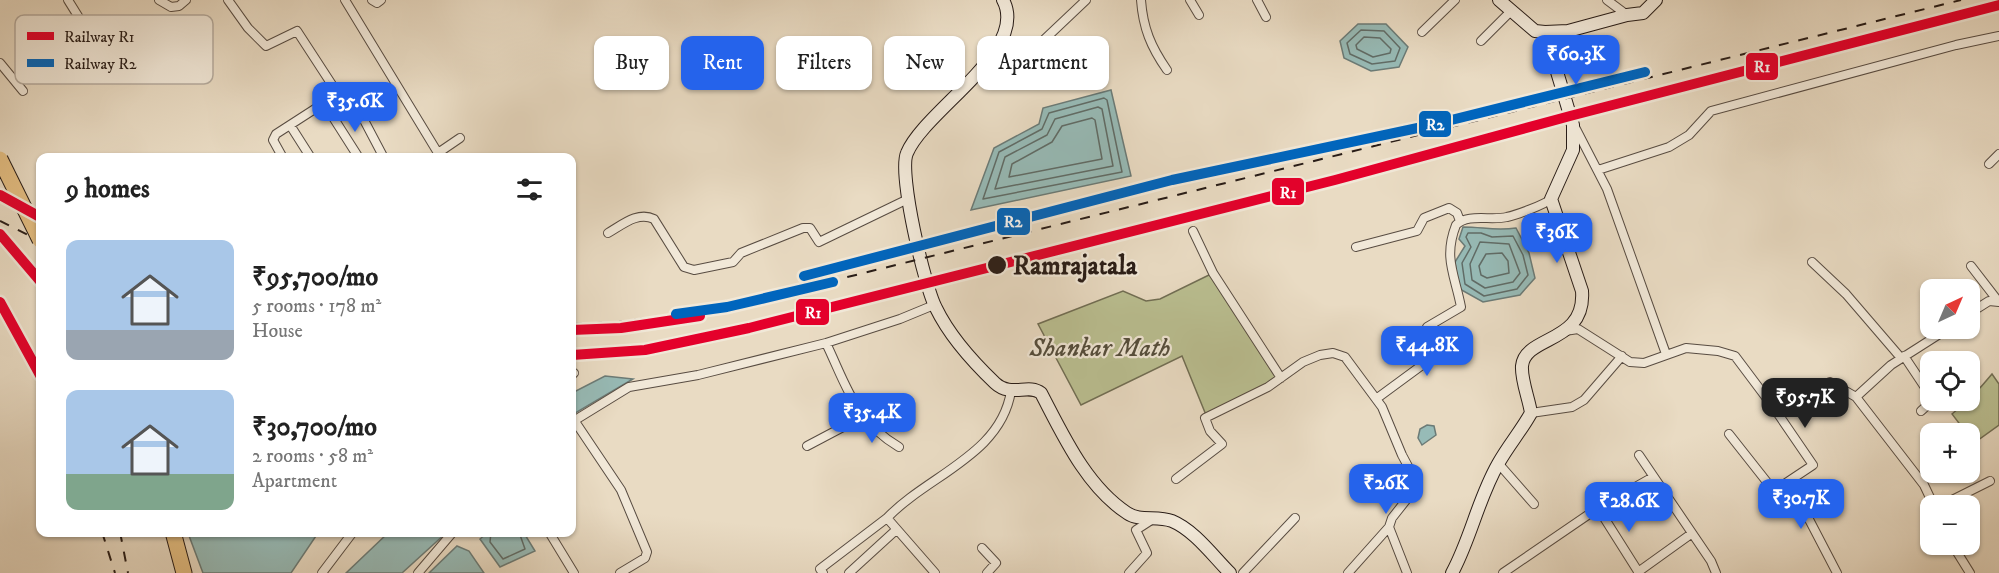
<!DOCTYPE html>
<meta charset="utf-8">
<style>
:root{--surface:#fff;--page:#f2f2f2;--text:#222;--muted:#767676;--accent:#2563eb}
body{margin:0;font-family:"IM FELL DW Pica",serif;background:var(--page);color:var(--text);height:100vh;display:flex;flex-direction:column;font-size:22px;white-space:nowrap}
*{box-sizing:border-box;margin:0}
p{font-size:20px;color:var(--muted)}
.icon{flex:none;width:33px;height:33px;fill:none;stroke:currentColor;stroke-width:2;stroke-linecap:round;stroke-linejoin:round}
.map{position:relative;flex:1;overflow:hidden}
.details{position:absolute;left:36px;top:153px;width:540px;height:384px;display:flex;flex-direction:column;background:var(--surface);border-radius:12px;box-shadow:0 2px 4px #0004}
.details>*{flex:none}
.guide{position:absolute;left:594px;top:36px;width:570px;height:54px;display:flex;gap:12px}
.needle{width:39px;rotate:44deg}
.buttons{position:absolute;left:1920px;top:279px;display:grid;gap:12px}
.buttons a{display:grid;place-items:center;width:60px;height:60px;border-radius:12px;background:var(--surface);box-shadow:0 2px 4px #0004;font-size:30px}
.price{position:absolute;translate:-50% -51px;padding:0 14px;border-radius:12px;background:var(--accent);color:#fff;font-size:20px;line-height:39px;filter:drop-shadow(0 2px 3px #0008)}
.price::after{content:'';position:absolute;left:50%;top:36px;width:18px;height:14px;margin-left:-9px;background:inherit;clip-path:polygon(0 0,100% 0,50% 100%)}
.price.active{background:#222;color:#fff}
ul{padding:0;list-style:none}
li{display:flex;align-items:center;gap:18px;height:150px;padding:0 30px}
li span{display:grid;place-items:center;flex:none;width:168px;height:120px;border-radius:12px;color:#555}
li>.icon{margin-inline-start:auto}
span .icon{width:72px;height:72px;fill:#fffc;stroke-width:1}
li b{font-size:26px}
h2{display:flex;justify-content:space-between;align-items:center;height:72px;padding:0 30px;font-size:26px}
.tag{padding:0 21px;border-radius:12px;background:var(--surface);box-shadow:0 2px 4px #0004;font-size:21px;line-height:54px}
.tag.active{background:var(--accent);color:#fff}
.map>svg:first-child{display:block}
</style>
<div class="map">
<svg width="1999" height="573" viewBox="0 0 1999 573">
<rect width="100%" height="100%" fill="#e9dbc3"/>
<filter id="stains"><feTurbulence type="fractalNoise" baseFrequency=".00333" numOctaves="4"/><feColorMatrix values="0 0 0 0 .2 0 0 0 0 .09 0 0 0 0 .02 0 0 0 .5 -.17"/></filter>
<radialGradient id="worn" r=".72"><stop offset=".6" stop-color="#630" stop-opacity="0"/><stop offset="1" stop-color="#630" stop-opacity=".3"/></radialGradient>
<path fill="#babf91" stroke="#716e54" stroke-width="1.5" d="M1213 273 1280 377 1206 415 1182 356 1081 405 1038 324 1123 291 1146 301 1160 299Z
M1992 374 1999 384V425L1974 443 1952 414C1967 402 1979 390 1992 374Z"/>
<path fill="#97bbb7" stroke="#6b7b77" stroke-width="1.5" d="M1358 24H1386L1408 47 1399 67 1371 71 1344 58 1340 41Z
M1111 90 1131 176 971 210 994 148 1039 124 1043 108Z
M1463 227C1483 227 1495 231 1516 228L1529 253 1535 278 1520 295 1483 302 1458 288 1455 262 1465 246 1459 239Z
M605 376 633 379 572 415V393Z
M1427 425 1434 426 1436 435 1422 445 1418 438 1420 429Z
M488 532 524 533 535 551 500 567 480 539Z
M188 533V532L318 533 291 573H203Z
M388 533H446L402 573H346Z
M457 546 469 551 484 573H429Z"/>
<g fill="none" stroke-linecap="round" stroke-linejoin="round">
<path stroke="#606c67" stroke-width="1.5" d="M1361 30 1384 31 1400 48 1395 61 1372 64 1350 54 1347 43Z
M1364 37 1380 38 1391 49 1390 53 1373 57 1357 49 1356 45Z
M1104 98 1107 100 1122 172 983 199 999 152 1042 129 1049 113Z
M1098 107 1102 109 1113 166 995 189 1005 157 1047 135 1055 119Z
M1092 118 1095 120 1102 159 1009 177 1012 164 1052 142 1062 126Z
M1468 233H1481L1492 237 1513 236 1523 255 1528 275 1517 289 1484 296 1465 284 1462 263 1471 247 1466 237Z
M1480 242 1509 244 1520 273 1513 282 1485 288 1472 280 1470 264Z
M1502 253 1508 261 1509 273 1487 278 1481 275 1479 266 1486 254Z
M491 532 490 542 503 559 525 549 519 532"/>
<g stroke="#584c42" stroke-width="10">
<path id="street" d="M68 0 91 37 108 57
M159 0 171 7 179 6 186 0
M228 0 248 28 266 46 297 31 338 94 276 134 273 140 283 158
M345 0 438 153 460 138
M372 0 377 3 381 0
M1141 0C1143 28 1151 47 1167 70
M1190 0 1199 15
M1257 0 1266 17
M1607 0 1627 15
M1422 32 1455 0
M1481 41 1511 11
M999 46 1029 54 1086 0
M0 63 23 91
M338 94 345 91 355 103 384 158
M324 103 359 158
M290 125 311 158
M1575 127 1607 189 1666 354
M1989 164 1999 154
M1598 170 1669 147 1689 135 1711 111 1956 45 1999 36
M1193 231 1213 273 1281 378
M608 233C622 225 638 211 654 219L684 267 694 270 733 262 741 253 803 228H810L819 242 908 199
M1356 247 1417 231 1424 218 1449 208 1457 213 1460 221
M1812 262 1846 294 1901 358
M1971 266 1998 301
M1970 313 1989 301 1999 302
M1565 331 1578 329 1630 362 1644 363 1686 348 1718 351 1735 356 1774 408 1830 382 1856 397 1891 365 1949 328
M826 343C847 387 855 421 899 447
M1438 353 1426 330 1427 327 1461 307C1455 275 1443 258 1456 225 1468 213 1491 221 1507 217 1516 215 1544 205 1551 199
M1904 356 1930 395
M572 375 574 373
M1856 397 1924 485 1934 506
M1376 399 1463 335
M1921 411 1933 400
M1531 413 1572 407 1584 400 1622 356
M574 420 621 490 647 552 645 558 620 573
M572 422 629 387 698 375 826 343 900 319 934 305
M1729 434 1774 491 1813 465 1774 408
M807 446 862 417
M1639 455 1711 561 1716 573
M1498 463 1534 504
M1176 479 1222 444 1210 431 1205 418 1268 387 1303 362 1320 355 1333 353 1345 357 1382 407 1402 455 1418 485 1392 518 1389 527
M1789 481 1837 573
M1934 505 1948 502 1990 481
M1598 508 1639 573
M549 532 574 573
M1952 544 1970 573
M982 548 996 563 987 573
M1638 572 1691 534
M322 573 353 532
M418 573 453 532
M823 573 820 569 887 518
M849 573 896 530
M935 573 887 518C928 475 1001 455 1011 391
M1129 573 1147 553 1136 530 1153 519
M1243 573 1295 518
M1348 573 1389 527 1407 573
M1503 573 1598 508 1653 477"/>
</g>
<g stroke="#281c17" stroke-width="14">
<path id="secondary" d="M1003 0C1030 50 925 110 907 153 898 173 925 288 936 308 950 337 972 361 995 383 1011 398 1028 383 1041 393 1063 435 1086 486 1127 513 1140 522 1157 515 1172 521 1194 530 1213 556 1230 573
M1545 32 1568 31 1627 15 1643 13 1656 0
M1452 573C1471 538 1478 499 1498 464 1508 446 1521 431 1531 413 1529 399 1521 380 1522 366 1525 335 1586 344 1582 291L1551 199 1573 150V125L1545 32 1535 31 1499 0"/>
</g>
<g stroke="#281c17" stroke-width="17">
<path id="highway" d="M173 532 184 573"/>
</g>
<use href="#street" stroke="#f1e8d8" stroke-width="8"/>
<use href="#secondary" stroke="#f1e8d8" stroke-width="12"/>
<use href="#highway" stroke="#e4be82" stroke-width="15"/>
<path stroke="#281c17" stroke-width="2" stroke-dasharray="10 10" stroke-linecap="butt" d="M0 195 40 217
M0 221 40 241
M0 234 40 281
M0 302 40 375
M572 324 619 322 727 307 1961 0
M572 355 645 350 749 328 1335 180 1570 116 1999 5
M102 532 115 573
M120 532 128 573"/>
<g stroke="#281c17" stroke-width="17" stroke-linecap="butt">
<path id="highway-bridge" d="M0 159 40 240"/>
</g>
<use href="#highway-bridge" stroke="#e4be82" stroke-width="15"/>
<g stroke="#f1e8d8" stroke-width="15">
<path id="rail-1" d="M0 195 40 217
M0 234 40 281
M0 302 40 375
M572 330 621 328 700 316
M572 355 645 350 749 328 1335 180 1570 116 1999 5"/>
</g>
<g stroke="#f1e8d8" stroke-width="15">
<path id="rail-2" d="M804 276 1172 180 1427 126 1645 72
M676 314 727 307 833 282"/>
</g>
<use href="#rail-1" stroke="#e4002b" stroke-width="10"/>
<use href="#rail-2" stroke="#0065bd" stroke-width="10"/>
</g>
<circle fill="#281c17" stroke="#f1e8d8" stroke-width="2" cx="997" cy="265" r="10"/>
<g text-anchor="middle" stroke-width="4.5" stroke-linejoin="round" paint-order="stroke">
<g font-size="26" font-weight="bold" fill="#281c17" stroke="#f1e8d8" text-anchor="start">
<text x="1013" y="274">Ramrajatala</text>
</g>
<g font-size="26" font-style="italic" fill="#544d3c" stroke="#f1e8d8">
<text x="1100" y="356">Shankar Math</text>
</g>
</g>
<rect x="15" y="15" width="198" height="69" rx="9" fill="#f1e8d8" stroke="#b5ab9e" stroke-width="1.5"/>
<rect x="27" y="32" width="27" height="8" fill="#e4002b"/>
<rect x="27" y="59" width="27" height="8" fill="#0065bd"/>
<g font-size="16" fill="#281c17">
<text x="64" y="42">Railway R1</text>
<text x="64" y="69">Railway R2</text>
</g>
<g stroke="#f1e8d8" stroke-width="2">
<rect x="1745" y="52" width="34" height="29" rx="6" fill="#e4002b"/>
<rect x="1418" y="110" width="34" height="28" rx="6" fill="#0065bd"/>
<rect x="1271" y="177" width="34" height="29" rx="6" fill="#e4002b"/>
<rect x="996" y="207" width="35" height="29" rx="6" fill="#0065bd"/>
<rect x="795" y="298" width="35" height="28" rx="6" fill="#e4002b"/>
</g>
<g font-size="16" text-anchor="middle" font-weight="bold" fill="#fff">
<text x="1762" y="72">R1</text>
<text x="1435" y="130">R2</text>
<text x="1288" y="198">R1</text>
<text x="1013" y="227">R2</text>
<text x="813" y="318">R1</text>
</g>
<rect width="100%" height="100%" filter="url(#stains)"/>
<rect width="100%" height="100%" fill="url(#worn)"/>
</svg>
<div class="buttons">
<a><svg class="needle" viewBox="-14 -14 28 28"><path d="M0-13l5 13h-10z" fill="#e53935"/><path d="M0 13l5-13h-10z" fill="#767676"/></svg></a>
<a><svg class="icon" aria-label="locate" viewBox="0 0 24 24"><circle cx="12" cy="12" r="6"/><path d="M12 2v4M12 18v4M2 12h4M18 12h4"/></svg></a>
<a>+</a>
<a>−</a>
</div>
<b class="price" style="left:1576px;top:86px">₹60.3K</b>
<b class="price" style="left:355px;top:133px">₹35.6K</b>
<b class="price" style="left:1557px;top:264px">₹36K</b>
<b class="price" style="left:1427px;top:377px">₹44.8K</b>
<b class="price active" style="left:1805px;top:429px">₹95.7K</b>
<b class="price" style="left:872px;top:444px">₹35.4K</b>
<b class="price" style="left:1386px;top:515px">₹26K</b>
<b class="price" style="left:1801px;top:530px">₹30.7K</b>
<b class="price" style="left:1629px;top:533px">₹28.6K</b>
<div class="guide">
<a class="tag">Buy</a>
<a class="tag active">Rent</a>
<a class="tag">Filters</a>
<a class="tag">New</a>
<a class="tag">Apartment</a>
</div>
<section class="details">
<h2>9 homes<svg class="icon" aria-label="filters" viewBox="0 0 24 24"><path d="M4 7h16M4 17h16"/><circle cx="9" cy="7" r="2"/><circle cx="15" cy="17" r="2"/></svg></h2>
<ul>
<li><span style="background:linear-gradient(#a9c7e8 75%,#9aa5b1 0)"><svg class="icon" aria-label="home" viewBox="0 0 24 24"><path d="M3 11l9-7 9 7M6 9v11h12V9"/></svg></span><div><b>₹95,700/mo</b><p>5 rooms · 178 m²</p><p>House</p></div></li>
<li><span style="background:linear-gradient(#a9c7e8 70%,#7fa58c 0)"><svg class="icon" aria-label="home" viewBox="0 0 24 24"><path d="M3 11l9-7 9 7M6 9v11h12V9"/></svg></span><div><b>₹30,700/mo</b><p>2 rooms · 58 m²</p><p>Apartment</p></div></li>
</ul>
</section>
</div>
